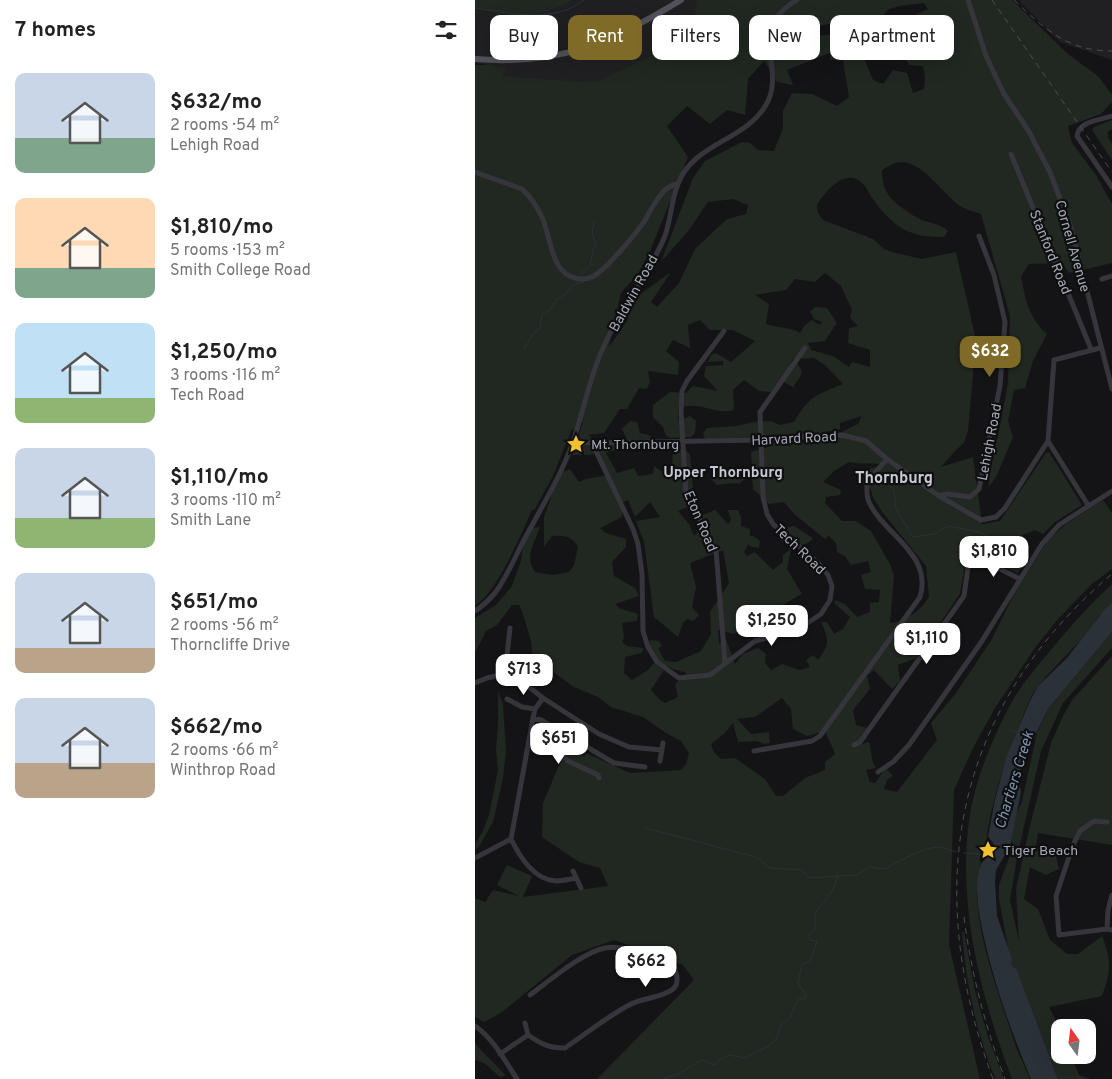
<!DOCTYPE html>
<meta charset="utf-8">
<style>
:root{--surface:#fff;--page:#f6f6f6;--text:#222;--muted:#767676;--accent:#7f6a28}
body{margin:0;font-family:Overpass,sans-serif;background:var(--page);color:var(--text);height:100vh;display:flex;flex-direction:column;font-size:19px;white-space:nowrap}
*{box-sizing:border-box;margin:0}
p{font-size:16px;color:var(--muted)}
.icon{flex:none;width:28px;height:28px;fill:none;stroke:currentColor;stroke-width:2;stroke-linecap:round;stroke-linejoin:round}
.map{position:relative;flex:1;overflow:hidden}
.details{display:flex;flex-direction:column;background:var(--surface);width:475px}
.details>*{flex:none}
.banner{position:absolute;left:15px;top:15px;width:475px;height:45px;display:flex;gap:10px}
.needle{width:32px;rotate:346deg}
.controls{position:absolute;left:576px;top:1019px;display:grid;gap:10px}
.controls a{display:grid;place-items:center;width:45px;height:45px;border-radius:10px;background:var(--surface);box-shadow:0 5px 20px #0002;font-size:25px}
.price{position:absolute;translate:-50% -42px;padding:0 11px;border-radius:10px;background:#fff;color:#222;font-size:16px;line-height:32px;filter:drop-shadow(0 1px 2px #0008)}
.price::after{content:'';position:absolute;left:50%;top:30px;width:15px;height:11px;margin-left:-8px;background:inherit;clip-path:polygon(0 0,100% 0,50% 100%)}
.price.current{background:var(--accent);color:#fff}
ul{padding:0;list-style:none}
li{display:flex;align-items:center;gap:15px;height:125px;padding:0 15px}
li span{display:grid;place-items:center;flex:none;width:140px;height:100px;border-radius:10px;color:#555}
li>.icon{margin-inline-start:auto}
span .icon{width:60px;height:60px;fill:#fffc;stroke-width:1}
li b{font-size:21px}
h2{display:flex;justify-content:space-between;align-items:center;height:60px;padding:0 15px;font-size:21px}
.chip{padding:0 18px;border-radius:10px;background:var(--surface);box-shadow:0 5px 20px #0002;font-size:18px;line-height:45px}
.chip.current{background:var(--accent);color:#fff}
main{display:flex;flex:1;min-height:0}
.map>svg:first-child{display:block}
</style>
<main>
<section class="details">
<h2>7 homes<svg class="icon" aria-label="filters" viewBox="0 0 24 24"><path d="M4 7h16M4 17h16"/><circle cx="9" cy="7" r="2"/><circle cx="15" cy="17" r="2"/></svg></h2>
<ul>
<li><span style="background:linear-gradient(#c9d6e8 65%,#7fa58c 0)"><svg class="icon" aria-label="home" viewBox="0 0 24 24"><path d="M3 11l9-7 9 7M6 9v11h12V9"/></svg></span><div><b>$632/mo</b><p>2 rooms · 54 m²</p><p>Lehigh Road</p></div></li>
<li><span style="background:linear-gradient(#ffd9b3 70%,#7fa58c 0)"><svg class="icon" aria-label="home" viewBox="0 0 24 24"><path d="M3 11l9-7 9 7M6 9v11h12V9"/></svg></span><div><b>$1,810/mo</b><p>5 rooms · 153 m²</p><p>Smith College Road</p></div></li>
<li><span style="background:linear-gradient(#bfe0f5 75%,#8fb573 0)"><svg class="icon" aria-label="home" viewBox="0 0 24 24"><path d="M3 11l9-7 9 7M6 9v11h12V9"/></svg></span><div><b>$1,250/mo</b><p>3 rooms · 116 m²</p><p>Tech Road</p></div></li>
<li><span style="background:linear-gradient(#c9d6e8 70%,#8fb573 0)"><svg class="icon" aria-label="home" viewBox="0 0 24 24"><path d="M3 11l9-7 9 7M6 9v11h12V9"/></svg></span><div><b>$1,110/mo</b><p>3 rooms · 110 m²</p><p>Smith Lane</p></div></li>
<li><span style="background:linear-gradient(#c9d6e8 75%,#b9a48a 0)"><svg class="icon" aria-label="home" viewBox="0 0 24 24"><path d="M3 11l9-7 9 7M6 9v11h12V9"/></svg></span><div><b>$651/mo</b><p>2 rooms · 56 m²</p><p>Thorncliffe Drive</p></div></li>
<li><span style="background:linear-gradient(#c9d6e8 65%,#b9a48a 0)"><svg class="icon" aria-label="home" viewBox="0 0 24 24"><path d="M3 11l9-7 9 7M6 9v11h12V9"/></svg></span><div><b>$662/mo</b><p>2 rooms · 66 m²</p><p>Winthrop Road</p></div></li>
</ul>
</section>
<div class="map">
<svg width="637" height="1079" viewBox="0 0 637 1079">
<rect width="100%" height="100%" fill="#141416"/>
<path fill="#202023" d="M90 0H225L240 25 128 89H15L12 65 0 63V1Z
M545 0H637V60L585 42 546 3Z"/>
<path fill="#202821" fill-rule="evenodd" d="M0 0H98C73 13 51 18 23 13 15 12 8 8 0 7Z
M222 0H537L593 54 624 77 637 95V102L626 114 593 126 597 143 621 175 637 204V263L594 273 587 263 554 264 546 276C550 298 554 319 572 334L558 361 550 388 539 390 533 421 538 437 522 475 514 487 513 472 523 436 533 383 535 316 506 214C497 211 488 209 481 203 465 190 444 157 421 163 416 164 411 168 407 170 407 191 415 200 432 211 436 214 440 217 445 219 454 223 466 224 473 231L469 237C454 237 438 236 425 227 414 220 405 209 398 199 394 194 392 187 387 183 370 167 350 192 342 205L343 213 348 220 398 239 409 249 417 252 447 259 481 252 501 340 493 431 489 443 481 450 466 467 498 457 507 524 525 521 571 453 574 452 607 505 580 522 568 534 560 530 535 540 531 553 554 558 543 573 496 551 492 552 485 594 441 658 423 665 425 681 417 689 399 670 392 676 395 689 378 710 381 725 392 728 386 736 383 745 394 742C397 752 395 759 401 768L391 770 395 782 400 783 411 768 418 776 412 780 409 789 422 792 462 740 456 723 481 693 517 639 539 594 573 540 591 524 628 500 637 513V569L617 584 583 619 559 649 520 708 498 748 479 790 474 944 505 1079H122L219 980 208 965 139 940 97 955 26 1013 9 1022 0 1017V898L10 902 18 890 44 896 22 885 32 865 57 876 48 897 133 886 125 868 104 862 67 837 68 803 85 763V742L109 756 111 753 155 773 206 770 211 764 214 753 206 741 191 733 168 717 136 707 123 697 97 686 76 670 66 668 58 664 56 641 47 611 44 605H37L22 625 11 631 0 653V618L21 605 37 586 46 561 48 546 58 528 65 527C59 545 49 555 60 572L78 575 94 572 99 565 103 547C98 536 88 535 77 536L69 547V517L77 494 88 472 95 469 104 482 111 479 134 475 123 452 115 455H97L108 422 96 431 78 476 60 509 57 510C47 532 21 595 0 605V65H12L32 68 27 76 105 82 124 81 198 45 217 29ZM449 3 453 9 440 15 432 22 413 30 426 36 428 55 434 65 448 66 450 76 449 89 438 93 432 73 418 70 408 84 398 80 388 56 404 49 420 51 424 43C394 31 341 36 308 37L302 33 354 24 379 22 397 27 414 9 425 6ZM355 53V60H368L374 97 362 106 337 94 317 93 308 111V128L299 151 283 150 275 143 267 142 230 161 218 178 186 262 214 230 233 202 258 199 273 205 271 214 252 219 220 249 204 283 182 307 176 302 196 272 164 295 154 314 152 321 134 347 146 293 163 274 175 251 213 157 192 126 212 106 235 124 252 110 270 115 273 79 289 61 302 82 318 85 312 70ZM350 273 366 286 377 310 375 318 383 326 374 328 373 343 395 350V367L377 362 374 367 358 356 336 350 333 343 350 341 362 323 352 308 340 307 335 312 339 319 347 322 345 325 337 320 330 325 325 333C315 327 303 328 291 324L294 304 280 295 311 290 320 279 340 282ZM225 320 235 330H258L280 341 256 362 241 353 236 355 233 362 248 361V365L231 366 229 376 243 391 218 386 211 393 195 392 178 405V417L188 427 191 436 196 438 216 437 220 433 221 421 215 416 203 421V409C223 399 240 416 259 410L258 390 269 380 284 391 296 392 305 380 318 387 325 377 327 371 322 363H316L318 359 339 358 351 366 368 384C341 395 334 396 319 422L305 425 296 421 279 422 262 426 232 428 228 433 230 439C274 437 322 439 365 429V423L387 416 383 424 345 443H298L293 447 276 452 277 466 261 472H244L235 478 242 485 258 483 265 484 267 481 277 476 278 489 294 504 309 502 319 514 350 539 354 536 361 543 362 552 370 556 376 565 393 561 396 572 386 575 390 589 405 590 404 602 395 603V612L382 617 370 604 360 600 359 603 375 617 368 629 359 634 352 622H346C354 640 355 644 343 660L338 655 331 660 335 667 324 670 307 664 296 670 290 663 291 654 283 648 268 654 260 664 251 639 244 644 243 630 259 634 283 619 327 594 312 569 316 549 308 555V562L298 570 280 552 272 556 269 552 273 544 277 547 284 548 285 541 278 536H275V529L266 526V517L263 510H253L256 520 253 524 240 510 228 515 227 528 219 536 214 524 203 511 219 504 215 454 211 451 198 449 197 471H186L179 466 178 474 163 476 159 468 142 473 131 453 143 449 141 445 119 444 121 440 113 435 129 433 145 409H152L164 388 172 389 175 382 173 371 203 375 204 362 191 351 198 340 215 348 213 325ZM374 462C387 465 398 462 411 465L393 469 388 477V484L396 490 398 498 408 513 451 566 454 597C447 609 430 622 415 623L419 576 415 564 396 531 381 521H367L350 503 351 497 365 495 366 490 348 482 359 471ZM153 500 160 517 175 502 185 517 161 521 169 542 179 617 203 637 208 623 212 619 218 621 224 615 217 607 221 587 215 563 248 550 254 583 235 612 236 634 226 651 201 662 190 661 183 648 187 646 184 641 175 640 174 647 184 662 198 669 212 673 200 684 203 697 190 703 185 700 176 690C181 684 183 677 189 671L179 663 173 670 157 680 149 673 150 657 167 653 168 648 152 646 147 642 149 638 147 623 162 621 163 614 144 608 140 604 164 596 160 588 139 576 137 562 151 547V539L131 533 125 528 147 517 148 502ZM307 698 316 709 318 729 332 736 351 731C352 739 358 746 360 754L350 762V770L330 778 308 796H301L290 779 260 758 246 759 239 752 236 744 249 734 258 723 263 742 282 741 289 744 295 743 294 732 276 734 262 719 280 717Z
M637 120V129L633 132V137L637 144V160L617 130 619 127Z
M155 421 162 422 165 433 173 435 176 437 174 441H153L147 429Z
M319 526 338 538C329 550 318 543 305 541L304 537 310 528Z
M637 584V603C624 614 616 628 605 641 591 656 576 670 563 686 555 697 550 711 545 724 530 760 519 795 512 833 514 842 506 847 505 854 504 858 506 862 506 866 504 877 501 888 502 900 506 950 526 1000 541 1047 545 1058 551 1068 555 1079H537C505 994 480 900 496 808 503 774 517 740 533 709 544 687 560 669 575 651 595 627 614 605 637 584Z
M637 632V648L588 703 566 751 542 858 535 900 544 941 541 889 553 834 576 743 588 716 597 700 637 656V845L563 833 561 847 581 856 584 869 571 875 555 867 549 899 563 909 575 940 592 954H603L627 936C637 961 636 971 627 996L574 1007 585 1029V1055H596L604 1075 615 1079H583L542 970 536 964 524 899V885L539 844 536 841 541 815 547 801 562 733 573 709Z
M23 691 28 704 31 752 28 778 18 822 2 850 0 844 7 833 14 815 23 770 21 750 23 725Z
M487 932H489L500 991 513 1037 529 1079H520C501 1030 491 984 487 932Z
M0 1043C9 1055 21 1064 31 1076L25 1077 9 1063 0 1060Z"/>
<path fill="#2a3139" d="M637 603V632L573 709 550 756 543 777 546 792 535 847 521 870 520 881 522 916 537 959 536 964 542 970 583 1079H556C536 1031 519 984 508 933 504 912 498 887 506 865 508 859 515 856 519 850V844L513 837 520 800 532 755 555 701 563 686 592 658 630 609Z"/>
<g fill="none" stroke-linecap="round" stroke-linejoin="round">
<path stroke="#2a3139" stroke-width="1" d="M0 8C35 13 79 24 109 0
M107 275V272L115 266 118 249 121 245 117 234 119 221
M49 349 58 334 65 328 67 314 75 310 82 299 87 297 100 284 109 282
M413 482 419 491 421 509 438 537 459 534 473 526 504 532 512 536 513 547 528 560 538 564
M535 730 542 732
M170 828 281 857 295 868 326 870 335 878 363 876
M489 853 515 855
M189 1078 203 1074 227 1060 240 1065 243 1061 254 1055 270 1058 294 1046 301 1039 307 1024 315 1018 320 1006 324 999H329L331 995 323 983 327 964 335 961 342 941 335 940 333 936 341 929C337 907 346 909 355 894 359 889 361 882 363 876L382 875 394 867 410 869C419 863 451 847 462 847 468 847 476 851 481 852"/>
<path stroke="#35353b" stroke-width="5" d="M493 0 511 56 529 94 553 130 575 172 596 228 637 389
M637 116C625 120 604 121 602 136L637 187
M536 154 616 349
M0 172 47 189C55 196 62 207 67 217 76 236 75 272 100 278 107 280 113 279 119 276 132 268 157 238 166 226 175 214 186 184 203 184
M627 279 637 276
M249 331 212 381 207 391 206 412 211 494 241 550 250 663
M98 441 117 443 285 440 367 435 391 441 412 459 464 496 506 520 521 517 530 508 573 441 579 360 625 348
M573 441 613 505
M117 443 158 529 163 544 167 574 168 631 173 647 182 662 204 678 235 675 280 641 322 630 346 614 355 600 357 586 353 575 344 564 298 524 292 514 288 497 285 412 330 348
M464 496 472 494 495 497 504 489 525 386 530 322 519 275 504 236
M0 611C8 606 14 600 20 593 32 577 40 557 49 540 66 508 86 476 98 442 108 412 115 376 128 348 145 309 174 275 190 236 196 219 196 201 203 184 218 143 270 141 291 105 312 69 271 29 322 0
M30 674 45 680 68 698 60 709 58 718 36 839
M0 683 12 678 30 674 35 628
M68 698 124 734 154 747 187 750
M32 699 47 707 60 709
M58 718 66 720 139 763 170 767
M55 736 72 740 93 761 123 775 124 778
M379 745 385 742 489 596 494 561 497 557 503 558 545 579
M279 751 337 741 345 736 445 597C458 554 409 535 394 502 391 496 392 489 392 482L412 459
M185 761 188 743
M403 772 418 762 434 745 507 641 567 544 584 525 637 491
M632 822 619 821 605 831 598 845 581 896 584 935 632 929 637 930
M36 839C45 857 59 880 81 881 87 881 95 879 101 878
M0 858 36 839
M98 871 106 888
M632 929 633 910 637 895
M50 1023 53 1035
M0 1026C18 1038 30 1061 42 1079
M25 1054 53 1035C66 1044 74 1048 90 1048 112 1033 133 1016 156 1004 168 998 191 997 200 987 204 982 202 975 200 969 183 959 150 944 130 948 108 952 74 981 55 995"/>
<path stroke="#515259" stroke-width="6" d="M0 59C84 66 136 43 206 0"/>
<path stroke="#4c4d53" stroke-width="1" stroke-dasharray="6 5" stroke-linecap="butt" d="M517 0 637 172
M539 0C570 29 592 51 637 51
M489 917C496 972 510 1026 530 1079
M518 1079C447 888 477 709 637 574"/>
</g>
<defs>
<g id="sight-bare" transform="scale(1.5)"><path d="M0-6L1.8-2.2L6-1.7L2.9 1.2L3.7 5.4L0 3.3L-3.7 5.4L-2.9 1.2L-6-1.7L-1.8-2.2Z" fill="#f1c130" stroke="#0f0f10" stroke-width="2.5" paint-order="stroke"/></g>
</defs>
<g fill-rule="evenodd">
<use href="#sight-bare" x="101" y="444"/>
<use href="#sight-bare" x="513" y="850"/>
</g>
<g text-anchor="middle" stroke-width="4.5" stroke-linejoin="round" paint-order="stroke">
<g font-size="14" fill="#a5a9b6" stroke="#0f0f10">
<text transform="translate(598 246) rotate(74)" y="5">Cornell Avenue</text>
<text transform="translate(576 252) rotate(68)" y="5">Stanford Road</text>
<text transform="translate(158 293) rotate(-61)" y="5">Baldwin Road</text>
<text transform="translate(319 438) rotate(-3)" y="5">Harvard Road</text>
<text transform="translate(514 442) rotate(-79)" y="5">Lehigh Road</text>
<text transform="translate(226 521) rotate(67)" y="5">Eton Road</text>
<text transform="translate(325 549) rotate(44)" y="5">Tech Road</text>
</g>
<g font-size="14" fill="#a5a9b6" stroke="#0f0f10" text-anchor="start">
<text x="116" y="449">Mt. Thornburg</text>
<text x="528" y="855">Tiger Beach</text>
</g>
<g font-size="15" font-weight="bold" fill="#c6c8d2" stroke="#0f0f10">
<text x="248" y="477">Upper Thornburg</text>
</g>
<g font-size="15" font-style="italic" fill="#7c94b1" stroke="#0f0f10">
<text transform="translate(539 780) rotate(-73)" y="5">Chartiers Creek</text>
</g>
<g font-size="16" font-weight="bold" fill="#c6c8d2" stroke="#0f0f10">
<text x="419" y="483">Thornburg</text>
</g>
</g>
</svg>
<div class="controls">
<a><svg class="needle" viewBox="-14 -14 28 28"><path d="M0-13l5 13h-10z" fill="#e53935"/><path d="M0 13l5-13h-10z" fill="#767676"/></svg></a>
</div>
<b class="price current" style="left:515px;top:378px">$632</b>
<b class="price" style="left:519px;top:578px">$1,810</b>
<b class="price" style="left:297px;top:647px">$1,250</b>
<b class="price" style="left:452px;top:665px">$1,110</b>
<b class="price" style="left:49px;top:696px">$713</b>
<b class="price" style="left:84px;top:765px">$651</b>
<b class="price" style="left:171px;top:988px">$662</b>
<div class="banner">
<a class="chip">Buy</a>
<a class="chip current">Rent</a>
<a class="chip">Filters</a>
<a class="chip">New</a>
<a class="chip">Apartment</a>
</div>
</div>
</main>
